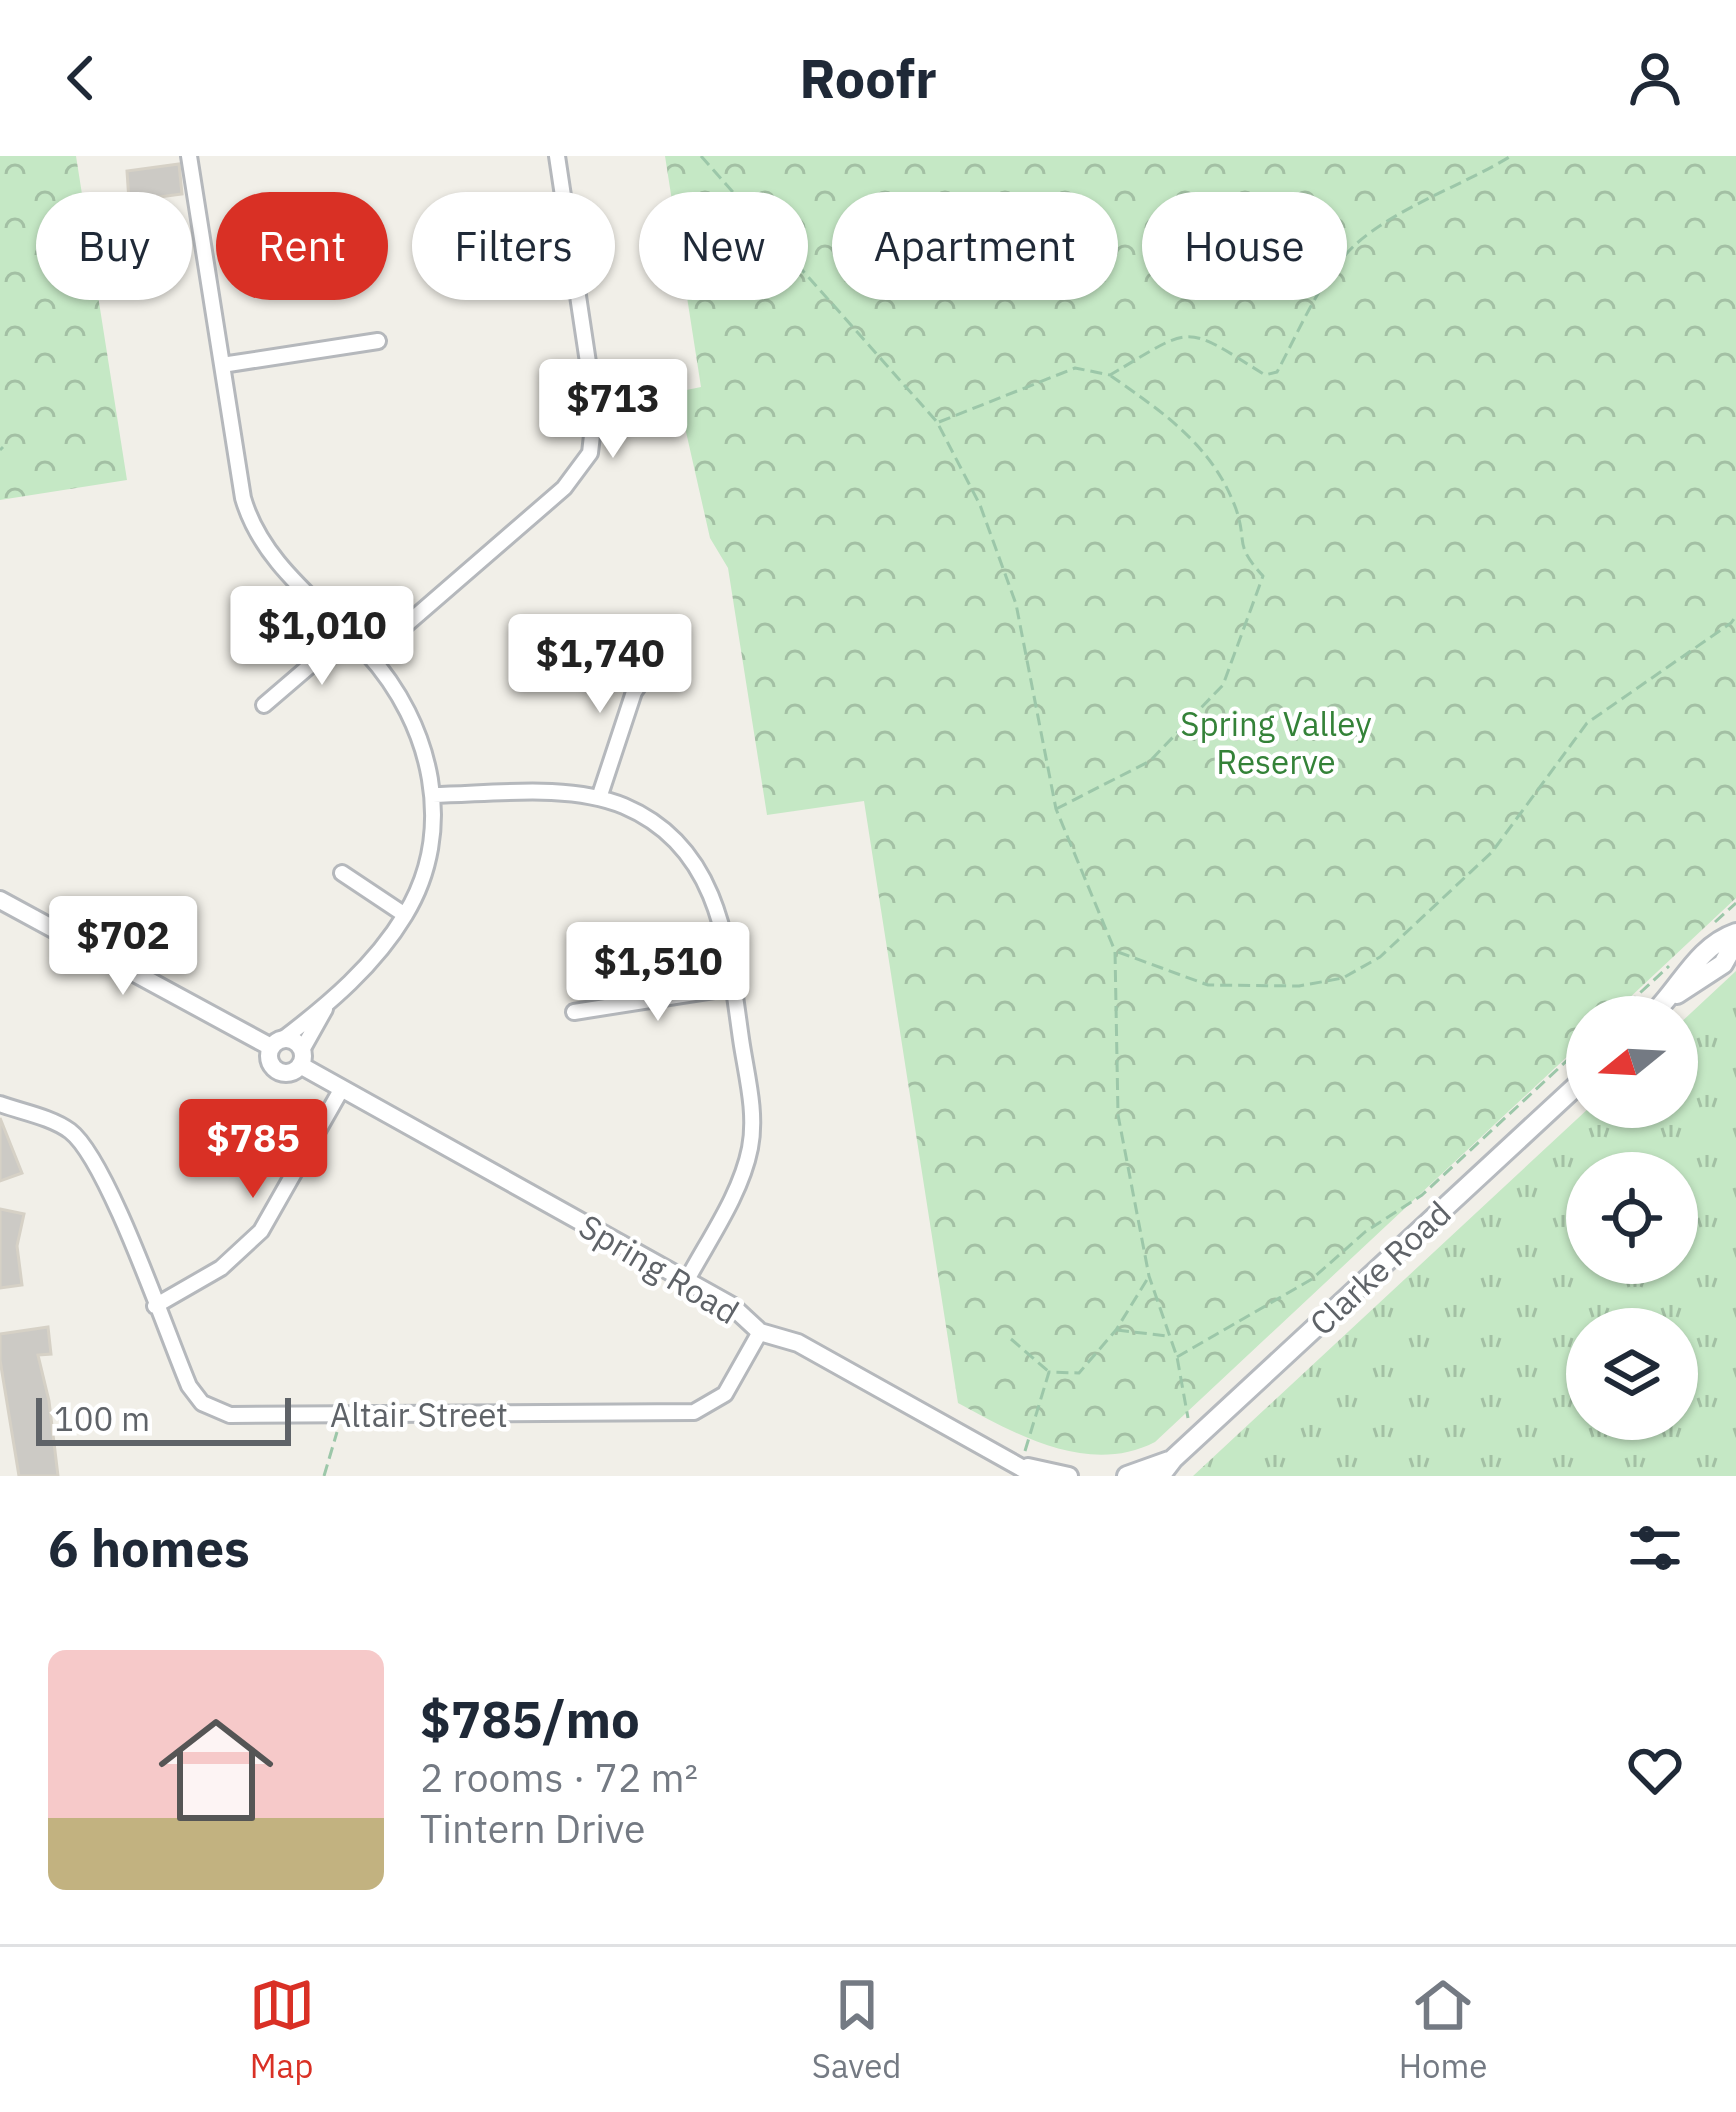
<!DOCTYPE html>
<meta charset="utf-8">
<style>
:root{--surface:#fff;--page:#f6f6f7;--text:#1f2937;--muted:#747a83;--line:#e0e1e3;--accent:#d93025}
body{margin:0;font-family:"IBM Plex Sans",sans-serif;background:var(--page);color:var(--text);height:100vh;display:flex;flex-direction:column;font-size:45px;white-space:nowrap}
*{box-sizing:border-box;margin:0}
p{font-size:39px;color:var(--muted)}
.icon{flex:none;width:66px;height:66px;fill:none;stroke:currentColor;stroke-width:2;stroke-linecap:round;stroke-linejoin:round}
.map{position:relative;height:1320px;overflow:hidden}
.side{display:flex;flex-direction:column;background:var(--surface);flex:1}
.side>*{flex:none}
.banner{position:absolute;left:36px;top:36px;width:1665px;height:108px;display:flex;gap:24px}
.needle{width:78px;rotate:252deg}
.tools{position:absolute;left:1566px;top:840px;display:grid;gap:24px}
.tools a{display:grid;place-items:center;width:132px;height:132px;border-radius:50%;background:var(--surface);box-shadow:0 3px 9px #0004;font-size:60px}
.scale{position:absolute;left:36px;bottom:30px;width:255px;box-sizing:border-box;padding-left:12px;border:6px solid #5f6368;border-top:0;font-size:33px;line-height:42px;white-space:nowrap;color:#5f6368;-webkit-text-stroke:9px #fff;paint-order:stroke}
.price{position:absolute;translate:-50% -102px;padding:0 27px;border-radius:12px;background:#fff;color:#222;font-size:39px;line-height:78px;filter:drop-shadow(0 3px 6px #0008)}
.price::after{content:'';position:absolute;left:50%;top:72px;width:36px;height:27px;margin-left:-18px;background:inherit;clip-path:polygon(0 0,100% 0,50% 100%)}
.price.on{background:var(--accent);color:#fff}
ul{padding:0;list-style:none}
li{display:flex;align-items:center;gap:36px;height:300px;padding:0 48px}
li span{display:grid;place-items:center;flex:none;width:336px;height:240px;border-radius:18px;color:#555}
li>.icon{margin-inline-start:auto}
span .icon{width:144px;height:144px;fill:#fffc;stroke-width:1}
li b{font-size:51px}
h2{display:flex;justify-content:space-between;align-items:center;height:144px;padding:0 48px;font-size:51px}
.tag{padding:0 42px;border-radius:54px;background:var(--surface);box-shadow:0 3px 9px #0004;font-size:42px;line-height:108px}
.tag.on{background:var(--accent);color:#fff}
header{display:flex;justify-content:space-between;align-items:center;height:156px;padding:0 48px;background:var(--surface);font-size:54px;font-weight:700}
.menu{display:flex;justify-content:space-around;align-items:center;height:168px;border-top:3px solid var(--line);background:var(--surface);font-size:33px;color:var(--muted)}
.menu a{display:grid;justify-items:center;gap:6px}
.menu .on{color:var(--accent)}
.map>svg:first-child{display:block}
</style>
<header><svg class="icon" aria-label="back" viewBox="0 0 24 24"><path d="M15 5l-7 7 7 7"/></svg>Roofr<svg class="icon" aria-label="person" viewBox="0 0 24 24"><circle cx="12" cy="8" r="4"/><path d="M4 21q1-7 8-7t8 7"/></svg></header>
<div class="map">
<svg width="1736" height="1320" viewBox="0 0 1736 1320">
<defs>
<pattern id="grass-tufts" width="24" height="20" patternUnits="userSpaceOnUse" patternTransform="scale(3)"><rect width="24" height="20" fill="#c5e8c5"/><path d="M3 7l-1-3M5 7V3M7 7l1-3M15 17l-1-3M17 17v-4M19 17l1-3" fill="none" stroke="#a3c0a4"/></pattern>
<pattern id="park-crowns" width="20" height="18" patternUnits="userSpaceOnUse" patternTransform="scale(3)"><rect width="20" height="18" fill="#c5e8c5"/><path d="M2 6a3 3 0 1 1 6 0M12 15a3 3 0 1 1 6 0" fill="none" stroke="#a3c0a4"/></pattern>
</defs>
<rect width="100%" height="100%" fill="#f1efe8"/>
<path fill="url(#grass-tufts)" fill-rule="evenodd" d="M1736 815V1320H1193L1590 951H1677V870ZM1587 1017H1677V1107H1587ZM1587 1173H1677V1263H1587Z"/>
<path fill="url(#park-crowns)" d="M0 0H76L127 324 0 344Z
M665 0H1736V742L1609 861H1587V882L1155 1286C1089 1320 1017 1279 958 1247L864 645 767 659 728 412 710 382 677 236 701 231Z"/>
<path fill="#cccac5" stroke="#d6d1c6" stroke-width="3" d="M179 8 182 38 129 45 127 15Z
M0 962 22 1017 0 1025Z
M0 1053 24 1058 17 1090 22 1129 0 1132Z
M48 1171 51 1198 38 1199 49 1245 58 1320H19L0 1204V1178Z"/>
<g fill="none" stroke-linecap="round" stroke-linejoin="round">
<g stroke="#b5b8bc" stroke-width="20">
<path id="minor" d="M189 0 243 342C262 408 322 448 367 497 432 568 457 674 405 759 375 809 329 848 283 883
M222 209 378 185
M370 500 564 332 590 297 595 253 557 0
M264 549 348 477
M433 639C493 638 568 627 624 650 721 691 728 792 741 883 746 918 757 956 750 992 741 1038 709 1083 687 1124
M599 642 634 536 654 507
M342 717 405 759
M574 856 733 831
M302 894 325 853
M0 948C22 956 51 961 70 975 108 1004 166 1176 189 1230L202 1247 230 1259 694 1256 725 1238 760 1176
M155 1150 221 1112 261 1075 341 934"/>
</g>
<g stroke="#b5b8bc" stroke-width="22">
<path id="tertiary" d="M0 744 271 891
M269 900a17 17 0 1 1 34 0a17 17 0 1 1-34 0Z
M300 909 732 1150 760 1176 798 1187 1036 1320
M1028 1311 1069 1320"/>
</g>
<g stroke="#b6babf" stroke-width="24">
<path id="secondary" d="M1677 838 1723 808 1736 785
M1650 861C1680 833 1696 791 1736 777
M1127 1320 1169 1305
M1160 1320 1173 1303 1587 920"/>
</g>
<path stroke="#9cc7a9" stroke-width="3" stroke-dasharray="12 6" stroke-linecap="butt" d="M701 0 937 266 980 349 1016 448 1056 653 1115 795 1118 959 1149 1120 1177 1201 1188 1262
M939 266 1075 212 1110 219C1194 170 1181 166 1265 219L1277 216C1299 175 1322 119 1356 88 1399 50 1462 30 1511 0
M0 294 3 291
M1056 653 1150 605 1223 529 1263 420C1233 387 1248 388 1236 353 1213 290 1164 257 1111 220
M1715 766 1736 747
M1118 796 1208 829 1299 830 1343 822 1380 801 1492 696 1587 567 1731 467 1736 460
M1614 861 1669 810
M1117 1174 1167 1180
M1011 1183 1048 1215
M1177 1201 1312 1123 1365 1076 1422 1039 1587 886
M1025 1295 1049 1216 1079 1217 1116 1174 1148 1122
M324 1320 337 1276"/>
<use href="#minor" stroke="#fff" stroke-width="14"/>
<use href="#tertiary" stroke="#fff" stroke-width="16"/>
<use href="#secondary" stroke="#fff" stroke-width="18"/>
</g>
<g text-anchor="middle" stroke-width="9" stroke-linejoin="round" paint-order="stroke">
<g font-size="33" fill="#348238" stroke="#fff">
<text x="1276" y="580">Spring Valley<tspan x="1276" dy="38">Reserve</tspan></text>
</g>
<g font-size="33" fill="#5f6368" stroke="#fff">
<text transform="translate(1380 1112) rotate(-43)" y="12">Clarke Road</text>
<text transform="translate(659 1113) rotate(31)" y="12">Spring Road</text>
<text x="419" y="1271">Altair Street</text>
</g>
</g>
</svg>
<div class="tools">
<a><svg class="needle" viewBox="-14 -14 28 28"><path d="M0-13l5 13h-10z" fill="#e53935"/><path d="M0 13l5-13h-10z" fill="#747a83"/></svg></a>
<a><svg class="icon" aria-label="locate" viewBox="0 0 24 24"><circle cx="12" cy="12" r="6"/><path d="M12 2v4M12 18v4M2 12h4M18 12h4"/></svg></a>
<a><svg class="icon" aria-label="layers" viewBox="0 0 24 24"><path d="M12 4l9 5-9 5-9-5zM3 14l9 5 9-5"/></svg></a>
</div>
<div class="scale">100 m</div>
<b class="price" style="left:613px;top:305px">$713</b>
<b class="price" style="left:322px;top:532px">$1,010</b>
<b class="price" style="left:600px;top:560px">$1,740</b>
<b class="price" style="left:123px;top:842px">$702</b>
<b class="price" style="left:658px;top:868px">$1,510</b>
<b class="price on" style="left:253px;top:1045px">$785</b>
<div class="banner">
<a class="tag">Buy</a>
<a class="tag on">Rent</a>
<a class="tag">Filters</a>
<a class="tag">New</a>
<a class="tag">Apartment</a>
<a class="tag">House</a>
</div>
</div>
<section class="side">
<h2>6 homes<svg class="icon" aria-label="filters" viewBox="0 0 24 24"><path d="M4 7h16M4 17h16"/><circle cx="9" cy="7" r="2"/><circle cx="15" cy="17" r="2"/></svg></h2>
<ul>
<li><span style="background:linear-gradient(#f6c9c9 70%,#c2b280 0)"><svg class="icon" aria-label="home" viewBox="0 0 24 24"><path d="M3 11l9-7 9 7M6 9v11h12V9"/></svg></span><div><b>$785/mo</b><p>2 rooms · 72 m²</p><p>Tintern Drive</p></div><svg class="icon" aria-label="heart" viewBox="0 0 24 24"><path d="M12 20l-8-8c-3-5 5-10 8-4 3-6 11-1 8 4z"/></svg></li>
</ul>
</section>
<nav class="menu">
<a class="on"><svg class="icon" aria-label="map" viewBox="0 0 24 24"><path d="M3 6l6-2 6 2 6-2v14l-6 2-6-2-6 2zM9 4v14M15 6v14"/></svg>Map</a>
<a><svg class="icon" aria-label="saved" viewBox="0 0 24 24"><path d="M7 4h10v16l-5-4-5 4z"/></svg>Saved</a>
<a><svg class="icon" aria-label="home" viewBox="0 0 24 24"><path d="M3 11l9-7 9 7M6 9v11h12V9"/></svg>Home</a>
</nav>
